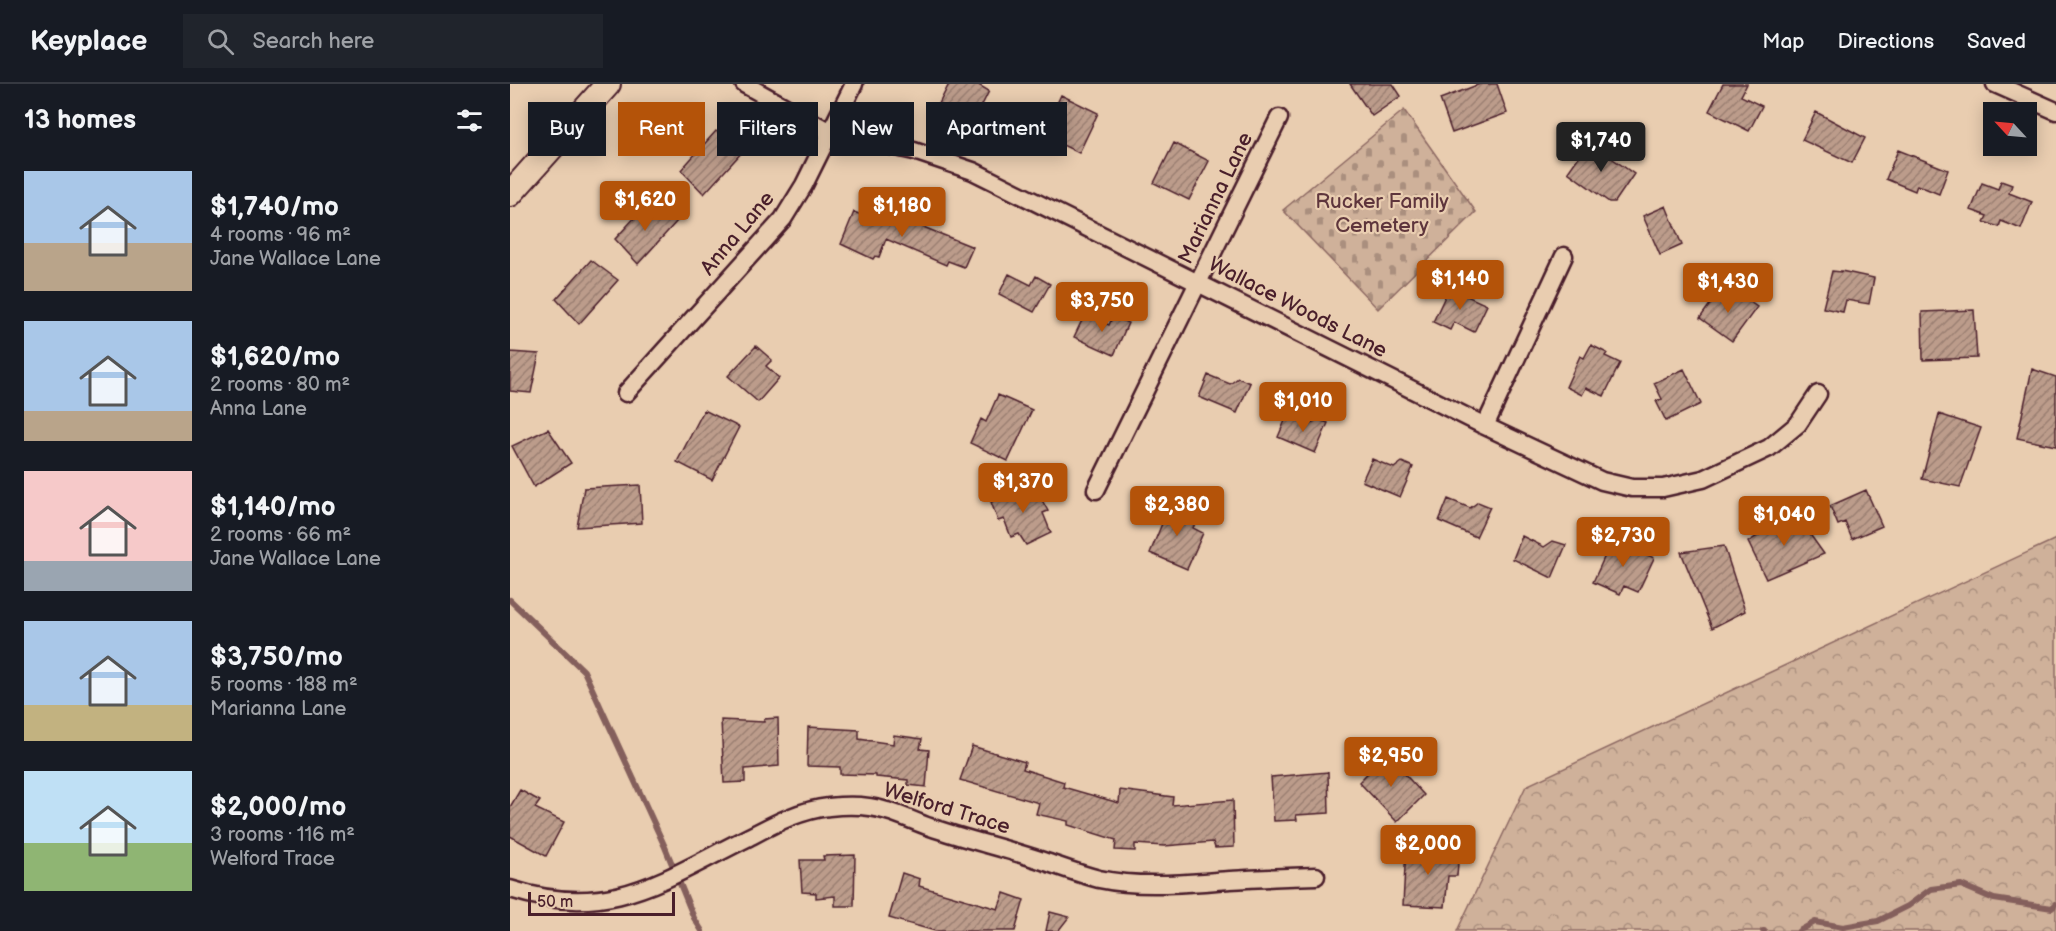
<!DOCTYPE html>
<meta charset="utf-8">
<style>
:root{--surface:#171b24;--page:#20242c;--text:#f1f3f6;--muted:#9ea1a6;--line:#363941;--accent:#b45309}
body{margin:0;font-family:"Balsamiq Sans",sans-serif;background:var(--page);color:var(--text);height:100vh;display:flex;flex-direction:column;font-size:22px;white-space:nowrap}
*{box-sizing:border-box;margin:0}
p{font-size:20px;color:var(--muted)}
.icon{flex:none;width:33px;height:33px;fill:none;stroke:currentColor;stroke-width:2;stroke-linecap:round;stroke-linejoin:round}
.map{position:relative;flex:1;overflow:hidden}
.panel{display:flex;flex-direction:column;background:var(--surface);width:510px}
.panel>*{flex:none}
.guide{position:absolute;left:18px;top:18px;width:570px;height:54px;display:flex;gap:12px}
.needle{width:39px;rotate:296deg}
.fabs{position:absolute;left:1473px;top:18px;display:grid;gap:12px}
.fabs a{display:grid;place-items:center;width:54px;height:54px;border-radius:0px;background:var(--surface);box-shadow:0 3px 15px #0003;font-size:30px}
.scale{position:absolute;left:18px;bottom:15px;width:147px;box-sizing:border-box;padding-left:6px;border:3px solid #4a1f2b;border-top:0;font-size:16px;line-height:21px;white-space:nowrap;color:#4a1f2b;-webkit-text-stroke:4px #e9cdb0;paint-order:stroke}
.price{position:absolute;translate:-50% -51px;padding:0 14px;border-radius:6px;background:var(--accent);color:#fff;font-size:20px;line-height:39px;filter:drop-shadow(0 2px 3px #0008)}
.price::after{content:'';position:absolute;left:50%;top:36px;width:18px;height:14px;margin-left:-9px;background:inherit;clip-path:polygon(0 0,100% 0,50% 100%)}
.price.selected{background:#222;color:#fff}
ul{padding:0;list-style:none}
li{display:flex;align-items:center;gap:18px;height:150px;padding:0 24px}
li span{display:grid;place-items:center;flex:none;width:168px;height:120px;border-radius:0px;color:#555}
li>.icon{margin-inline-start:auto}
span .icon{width:72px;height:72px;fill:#fffc;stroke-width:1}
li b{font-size:26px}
h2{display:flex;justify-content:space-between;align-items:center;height:72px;padding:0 24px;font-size:26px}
.tag{padding:0 21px;border-radius:0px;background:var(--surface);box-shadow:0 3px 15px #0003;font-size:21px;line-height:54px}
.tag.selected{background:var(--accent);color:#fff}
header{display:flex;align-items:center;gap:36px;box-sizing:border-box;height:84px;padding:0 30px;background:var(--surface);border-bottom:2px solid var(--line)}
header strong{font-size:28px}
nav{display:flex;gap:33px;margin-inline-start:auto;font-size:21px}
.search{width:420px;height:54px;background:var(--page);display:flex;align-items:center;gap:15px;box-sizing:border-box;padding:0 21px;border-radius:0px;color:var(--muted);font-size:22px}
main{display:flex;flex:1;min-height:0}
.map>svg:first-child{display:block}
</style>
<header>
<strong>Keyplace</strong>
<div class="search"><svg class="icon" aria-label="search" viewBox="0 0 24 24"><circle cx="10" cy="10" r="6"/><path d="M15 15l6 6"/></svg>Search here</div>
<nav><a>Map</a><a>Directions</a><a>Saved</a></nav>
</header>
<main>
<section class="panel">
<h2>13 homes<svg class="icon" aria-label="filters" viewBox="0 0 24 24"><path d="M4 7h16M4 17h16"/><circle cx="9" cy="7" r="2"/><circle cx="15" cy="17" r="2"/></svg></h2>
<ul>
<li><span style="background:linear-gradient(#a9c7e8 60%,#b9a48a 0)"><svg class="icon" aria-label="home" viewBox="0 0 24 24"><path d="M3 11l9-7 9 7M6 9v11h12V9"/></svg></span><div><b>$1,740/mo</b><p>4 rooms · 96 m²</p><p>Jane Wallace Lane</p></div></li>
<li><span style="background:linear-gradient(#a9c7e8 75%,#b9a48a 0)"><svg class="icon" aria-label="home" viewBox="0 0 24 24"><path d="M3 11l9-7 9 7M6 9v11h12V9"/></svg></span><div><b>$1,620/mo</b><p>2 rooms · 80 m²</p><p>Anna Lane</p></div></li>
<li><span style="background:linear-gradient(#f6c9c9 75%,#9aa5b1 0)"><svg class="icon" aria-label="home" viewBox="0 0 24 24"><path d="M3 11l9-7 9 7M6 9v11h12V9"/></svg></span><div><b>$1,140/mo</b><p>2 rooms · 66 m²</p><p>Jane Wallace Lane</p></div></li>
<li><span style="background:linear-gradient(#a9c7e8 70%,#c2b280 0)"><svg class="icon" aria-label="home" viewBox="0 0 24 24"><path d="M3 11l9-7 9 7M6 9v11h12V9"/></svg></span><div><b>$3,750/mo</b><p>5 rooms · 188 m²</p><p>Marianna Lane</p></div></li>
<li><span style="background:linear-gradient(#bfe0f5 60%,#8fb573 0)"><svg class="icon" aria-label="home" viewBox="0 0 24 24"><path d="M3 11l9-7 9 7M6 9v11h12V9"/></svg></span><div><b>$2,000/mo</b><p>3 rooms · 116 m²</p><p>Welford Trace</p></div></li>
</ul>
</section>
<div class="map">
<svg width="1546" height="847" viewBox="0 0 1546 847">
<defs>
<pattern id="forest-crowns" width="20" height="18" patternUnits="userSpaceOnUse" patternTransform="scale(1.5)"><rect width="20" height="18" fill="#cfb19a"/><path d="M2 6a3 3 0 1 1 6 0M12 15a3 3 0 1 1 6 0" fill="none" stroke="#aa8f7e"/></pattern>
<pattern id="cemetery-stones" width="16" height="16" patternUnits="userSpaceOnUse" patternTransform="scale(1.5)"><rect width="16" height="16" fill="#cfb19a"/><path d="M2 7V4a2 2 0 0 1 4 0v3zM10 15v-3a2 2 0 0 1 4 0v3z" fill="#aa8f7e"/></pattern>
<pattern id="building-hatch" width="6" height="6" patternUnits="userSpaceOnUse" patternTransform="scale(1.5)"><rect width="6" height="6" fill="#bc9c8b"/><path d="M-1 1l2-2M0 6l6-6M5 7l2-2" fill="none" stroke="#9b7f72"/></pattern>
</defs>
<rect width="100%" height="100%" fill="#e9cdb0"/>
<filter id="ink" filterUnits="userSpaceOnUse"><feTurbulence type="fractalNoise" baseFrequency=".0167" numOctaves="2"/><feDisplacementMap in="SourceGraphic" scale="12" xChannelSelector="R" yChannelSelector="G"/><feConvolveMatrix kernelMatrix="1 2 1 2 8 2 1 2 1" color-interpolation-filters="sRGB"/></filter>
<g filter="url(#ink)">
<path fill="url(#forest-crowns)" stroke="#8c6862" stroke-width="1.5" d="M1546 455V847H947L1016 702Z"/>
<path fill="url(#cemetery-stones)" stroke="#8c6862" stroke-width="1.5" d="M894 26 966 128 868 225 773 126Z"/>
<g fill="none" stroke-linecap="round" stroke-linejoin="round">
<path stroke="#845f5b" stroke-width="6" d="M0 516 74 587 155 763 184 834 192 847
M1253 847H1254
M1289 847 1305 838 1333 843 1368 837 1398 822 1421 805 1451 801 1484 815 1542 824 1546 820"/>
</g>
<path fill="url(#building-hatch)" stroke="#4a1f2b" stroke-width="1.5" d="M439 0H467L479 7 464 37 429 20Z
M840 0H883L891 12 862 32Z
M970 0H987L997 29 942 49 930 15Z
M1213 0H1237L1231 12 1252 22 1239 47 1199 27Z
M551 11 588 29 569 69 532 51Z
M1306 28 1355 54 1342 79 1292 56Z
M206 47 233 67 194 110 171 86Z
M1079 58 1124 90 1105 118H1099L1058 88Z
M664 59 699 77 679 116 644 99Z
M1388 66 1438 86 1429 110 1407 101 1405 107 1376 95Z
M1491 97 1502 101 1499 109 1522 118 1511 145 1491 137 1489 143 1474 138 1477 132 1461 126 1472 99 1488 105Z
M140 117 167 137 128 180 105 155Z
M1156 122 1172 161 1150 171 1133 132Z
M366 124 463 163 454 183 438 177 436 181 376 155 369 173 365 172 363 175 331 160 344 128 362 135Z
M81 176 108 196 69 240 46 215Z
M1322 187 1331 188V187L1364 194 1359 220 1336 216 1333 228 1313 224Z
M499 190 521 201 526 192 540 200 524 228 489 210Z
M939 204 977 221 964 248 944 238 940 246 923 238Z
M1211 205 1225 215 1228 210 1247 223 1222 257 1190 234Z
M1464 226 1467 274 1413 276 1412 228Z
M575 230 599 241 603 232 618 239 604 271 564 253Z
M1081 261 1097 269 1095 272 1110 279 1094 312 1076 304 1072 311 1056 303 1070 272 1074 274Z
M246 262 262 276 256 282 269 294 248 318 218 292Z
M0 268 29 270 21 309 0 307Z
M1174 285 1191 320 1156 337 1146 317 1152 315 1144 299Z
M1522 285 1546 293V362L1507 354Z
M698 291 720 300 728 294 740 299 727 329 689 313Z
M488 311 522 326 498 377 460 359 471 335 476 338Z
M194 326 229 343 202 396 167 378Z
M1429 330 1471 344 1450 403 1412 395Z
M777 332 799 341 807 335 818 339 805 369 768 353Z
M38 345 61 379 24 403 2 362Z
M862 375 884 384 892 378 903 383 890 413 852 397Z
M522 398 538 427 533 429 541 449 516 461 509 450 501 453 494 435 488 437 481 418Z
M130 401 132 439 67 443 74 404Z
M1356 406 1372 442 1342 455 1335 438 1328 441 1320 422Z
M938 415 960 424 968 418 980 423 966 453 929 437Z
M660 420 689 432 683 444 693 449 677 485 640 469Z
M1284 428 1314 470 1256 495 1238 458Z
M1012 452 1034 463 1043 457 1056 461 1042 494 1003 475Z
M1103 454 1144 474 1128 508 1114 502 1110 510 1083 498Z
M1214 462 1235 527 1202 544 1171 468Z
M268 634 269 682 235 685V698L214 699 211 636 254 638V635Z
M298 643 349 646V655L383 660 384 651 412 655 410 665 419 666 416 703 398 701V696L366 693V691L330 690V683L297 682Z
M462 662 515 678 513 685 554 698 553 703 609 719 610 706 663 713 662 721 723 716 724 763 705 764 703 758 654 762 625 760V767L605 766 606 756 558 741V737L526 730 529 719 450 696Z
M876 670 914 711 887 738 849 698Z
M818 688 819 729 786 731 787 736 764 737 761 693Z
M10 706 30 717 25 724 54 738 36 772 0 752V723Z
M896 763 949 767 947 792H938L935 823 893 821Z
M345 771 344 822H325V812L306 814V809L292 808 290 776H314L313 772Z
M392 789 410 795 409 802 488 825 494 809 514 816 505 847H425L379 834Z
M540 828 559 833 548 847H536Z"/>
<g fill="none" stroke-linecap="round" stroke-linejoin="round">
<g stroke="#4a1f2b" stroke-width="21">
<path id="street" d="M234 0 320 48 404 67 463 87 975 342 1092 397 1122 404H1153L1193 395 1259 364 1288 340 1308 310
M1485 0 1546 27
M116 309 273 135 294 101 344 0
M975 342 1054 172
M586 406 769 34
M0 805C100 837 152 796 239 753 264 740 290 726 319 723 337 721 359 721 377 727 392 731 405 738 420 743 457 756 495 764 533 777 551 783 569 790 589 795 631 804 676 799 720 796 748 794 777 793 806 792"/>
</g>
<g stroke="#4a1f2b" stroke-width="28">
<path id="secondary" d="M0 110 98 0"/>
</g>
<use href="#street" stroke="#e9cdb0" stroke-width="16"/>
<use href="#secondary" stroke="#e9cdb0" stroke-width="24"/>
</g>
</g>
<g text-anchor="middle" stroke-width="4.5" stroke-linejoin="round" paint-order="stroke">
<g font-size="21" fill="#4a1f2b" stroke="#e9cdb0">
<text transform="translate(705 114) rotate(-64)" y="7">Marianna Lane</text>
<text transform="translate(227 149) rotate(-50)" y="7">Anna Lane</text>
<text transform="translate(788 223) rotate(27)" y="7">Wallace Woods Lane</text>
<text transform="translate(437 724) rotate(17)" y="7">Welford Trace</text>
</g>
<g font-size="21" fill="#5e353c" stroke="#e9cdb0">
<text x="872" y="124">Rucker Family<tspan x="872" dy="24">Cemetery</tspan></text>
</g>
</g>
</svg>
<div class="fabs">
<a><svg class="needle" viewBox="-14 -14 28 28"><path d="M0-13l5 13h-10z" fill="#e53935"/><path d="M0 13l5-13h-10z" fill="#9ea1a6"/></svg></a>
</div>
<div class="scale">50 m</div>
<b class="price selected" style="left:1091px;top:89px">$1,740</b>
<b class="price" style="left:135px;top:148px">$1,620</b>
<b class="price" style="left:392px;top:154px">$1,180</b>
<b class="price" style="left:950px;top:227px">$1,140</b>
<b class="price" style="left:1218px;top:230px">$1,430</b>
<b class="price" style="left:592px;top:249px">$3,750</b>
<b class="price" style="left:793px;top:349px">$1,010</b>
<b class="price" style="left:513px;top:430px">$1,370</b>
<b class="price" style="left:667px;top:453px">$2,380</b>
<b class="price" style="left:1274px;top:463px">$1,040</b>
<b class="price" style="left:1113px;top:484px">$2,730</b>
<b class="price" style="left:881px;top:704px">$2,950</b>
<b class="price" style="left:918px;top:792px">$2,000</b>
<div class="guide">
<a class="tag">Buy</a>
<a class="tag selected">Rent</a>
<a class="tag">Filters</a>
<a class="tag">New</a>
<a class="tag">Apartment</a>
</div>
</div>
</main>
